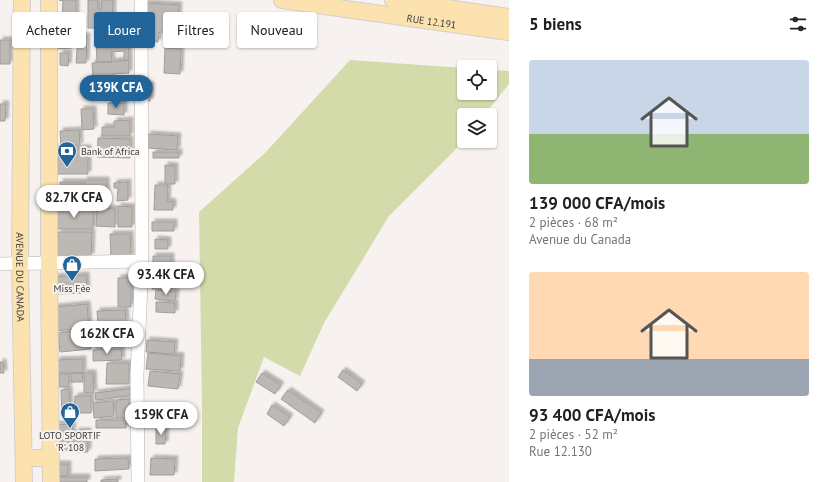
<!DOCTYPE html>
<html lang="fr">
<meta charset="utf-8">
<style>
:root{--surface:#fff;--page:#f2f2f2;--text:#202124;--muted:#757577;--accent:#22659a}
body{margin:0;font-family:"PT Sans",sans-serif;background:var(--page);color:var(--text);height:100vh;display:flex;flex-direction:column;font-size:15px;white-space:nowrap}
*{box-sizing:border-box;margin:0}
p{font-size:13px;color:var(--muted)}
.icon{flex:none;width:22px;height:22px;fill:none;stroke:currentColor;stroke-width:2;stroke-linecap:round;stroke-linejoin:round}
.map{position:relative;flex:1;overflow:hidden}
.panel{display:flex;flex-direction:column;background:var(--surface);width:320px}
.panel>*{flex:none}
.banner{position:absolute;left:12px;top:12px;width:380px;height:36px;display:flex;gap:8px}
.tools{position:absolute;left:457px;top:60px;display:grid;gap:8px}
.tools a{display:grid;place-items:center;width:40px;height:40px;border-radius:4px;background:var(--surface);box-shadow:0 1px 3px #0004;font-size:20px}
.price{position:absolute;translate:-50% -34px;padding:0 9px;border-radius:14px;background:#fff;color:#222;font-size:13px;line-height:26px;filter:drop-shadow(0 1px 2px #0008)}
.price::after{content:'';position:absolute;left:50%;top:24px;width:12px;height:9px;margin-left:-6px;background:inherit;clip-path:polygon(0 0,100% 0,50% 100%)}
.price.active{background:var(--accent);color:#fff}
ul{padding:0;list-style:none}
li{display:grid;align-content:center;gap:8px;height:212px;padding:0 20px}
li span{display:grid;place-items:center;height:124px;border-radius:4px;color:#555}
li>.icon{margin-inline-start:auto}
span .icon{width:72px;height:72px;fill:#fffc;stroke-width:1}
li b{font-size:17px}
h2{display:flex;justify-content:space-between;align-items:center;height:48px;padding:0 20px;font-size:17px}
.tag{padding:0 14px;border-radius:4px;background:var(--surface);box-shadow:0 1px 3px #0004;font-size:14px;line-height:36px}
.tag.active{background:var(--accent);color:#fff}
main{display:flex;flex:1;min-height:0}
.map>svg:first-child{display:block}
</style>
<main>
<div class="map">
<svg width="509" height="482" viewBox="0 0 509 482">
<defs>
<filter id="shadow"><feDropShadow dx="3" dy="-3" stdDeviation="1" flood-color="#0004"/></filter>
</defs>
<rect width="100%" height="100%" fill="#f7f2ef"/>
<path fill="#d3dbaa" d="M350 60 464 68V93H490V70L509 71V84L484 115H464V139L454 151 389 216 324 323 300 376 264 357 238 428 234 482H202V404L199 212 265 153Z"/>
<path fill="#bcb8b4" stroke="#a19d9a" filter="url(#shadow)" d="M59 0H76V20H62L63 1Z
M88 0H98V9H101L102 0H113L112 28H88Z
M145 3 179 5 177 33 159 32 158 42 143 41Z
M56 34H71L72 48 56 49Z
M78 36H87L86 63H76Z
M128 36 129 60 124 61V51L111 52 112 62H97L96 37Z
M0 40H10V64H0Z
M165 48 181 49 180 74 164 73Z
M60 53H69L68 66 60 65Z
M129 60V73L113 74V77L93 78 92 63Z
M95 85H119V99H95Z
M146 85H151L150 101H145Z
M108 103H124V115L108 114Z
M0 104H6L5 121H0Z
M81 109H93L94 129 82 130Z
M130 120V136H102V127H114V121Z
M79 130 80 145 61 146 60 131Z
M148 134 178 136 177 150 147 148Z
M98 138 130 139V158L97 157Z
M55 148H88V174H56Z
M153 152H179V158H153Z
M165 165 175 166V184H165Z
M84 180H106L107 200H95V195H84Z
M60 182H82V195H60Z
M128 182V200L117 201 118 188H114V183Z
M155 185H168L167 201 173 202V210H154Z
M60 197H79V206H60Z
M81 197H87V206H81Z
M118 206 132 207V227H118Z
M55 208 94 209 93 229H55Z
M97 208 115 209V227L96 226Z
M152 222H174V231H152Z
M58 232H92L91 256 57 257Z
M110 234H130L131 257 111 258Z
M155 239 168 240V249H155Z
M153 256H171V267H153Z
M86 275 87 293 55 294V277Z
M118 278H131V307H118Z
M153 278 172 279 171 290 152 289Z
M156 290 176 292 175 301 155 299Z
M156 302 175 303V313L156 312Z
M87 304 89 327 57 331 55 307Z
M125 310 126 322 98 324 97 311Z
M129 324V336L96 338 95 327Z
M89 329 91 349 60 352 58 333Z
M147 340 175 342 174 354 146 352Z
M121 349 122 360 93 361V350Z
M148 353 181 356 180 371 146 369Z
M83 359V373H57V360Z
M0 362H3L4 373H0Z
M107 363H129V384H106Z
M343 370 362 384 357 391 338 377Z
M150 371 180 374 178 389 148 386Z
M71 373H82L83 382H71Z
M84 373H93L94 393H84Z
M262 373 281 385 275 394 256 382Z
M59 374H69V387H59Z
M134 388 135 395 96 400 95 393Z
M69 389 70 414 62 415 61 390Z
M288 390 321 413 315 423 281 399Z
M75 396H91V413H74Z
M129 399V410H124L125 418H116V400Z
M113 401 114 416 94 418 93 403Z
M272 405 290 417 284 426 267 414Z
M149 410 178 413 177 422 149 420Z
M96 420H126V428H96Z
M56 424 73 425 72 434 55 432Z
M156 429H166L165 444H156Z
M76 431H88V452H70L71 450H52V435L76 434Z
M128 458 129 469 95 471V459Z
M151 458 175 459 174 475H150Z
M54 464H68V476H54Z
M54 477H87V482H54Z
M118 479V482H101V480Z"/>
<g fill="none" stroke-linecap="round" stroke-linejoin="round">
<g stroke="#b5b0ad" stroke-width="14">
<path id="minor" d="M0 264 142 261
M138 482 137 375 142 261 141 0"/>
</g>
<g stroke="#d1d0d0" stroke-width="18">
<g id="major">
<path id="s1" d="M22 0 20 263 24 482"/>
<path d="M49 0V262L51 482"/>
<path id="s2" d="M282 0 509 32"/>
<path d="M393 0 509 17"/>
<path d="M24 458H51"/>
</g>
</g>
<use href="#minor" stroke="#fff" stroke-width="13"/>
<use href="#major" stroke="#fbe2af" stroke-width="16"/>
</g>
<defs>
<g id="bank-pin" transform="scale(1)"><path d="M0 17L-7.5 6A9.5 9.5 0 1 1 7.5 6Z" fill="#22659a" stroke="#f7f2ef"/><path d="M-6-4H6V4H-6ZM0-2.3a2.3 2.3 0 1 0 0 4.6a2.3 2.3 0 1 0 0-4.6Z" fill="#fff"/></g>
<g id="shop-pin" transform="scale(1)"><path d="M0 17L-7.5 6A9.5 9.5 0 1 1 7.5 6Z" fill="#22659a" stroke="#f7f2ef"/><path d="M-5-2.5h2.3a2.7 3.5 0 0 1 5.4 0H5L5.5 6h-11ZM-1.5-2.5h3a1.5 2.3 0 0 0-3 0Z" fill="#fff"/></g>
</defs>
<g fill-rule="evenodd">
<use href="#bank-pin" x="67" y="151"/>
<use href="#shop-pin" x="72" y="265"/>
<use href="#shop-pin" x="70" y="412"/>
</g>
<g text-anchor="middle" stroke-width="4" stroke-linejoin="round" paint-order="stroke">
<g font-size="10" fill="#3e3c3b" stroke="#f7f2ef">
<text dy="4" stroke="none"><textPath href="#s2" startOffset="151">RUE 12.191</textPath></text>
<text dy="4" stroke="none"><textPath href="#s1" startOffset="277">AVENUE DU CANADA</textPath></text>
</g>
<g font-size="10" fill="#3e3c3b" stroke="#f7f2ef">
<text x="81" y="155" text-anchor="start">Bank of Africa</text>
<text x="72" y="292">Miss Fée</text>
<text x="70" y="439">LOTO SPORTIF<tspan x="70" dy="12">'R' 108</tspan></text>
</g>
</g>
</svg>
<div class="tools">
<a><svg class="icon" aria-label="locate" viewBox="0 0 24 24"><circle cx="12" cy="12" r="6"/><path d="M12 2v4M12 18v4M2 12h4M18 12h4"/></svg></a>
<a><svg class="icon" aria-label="layers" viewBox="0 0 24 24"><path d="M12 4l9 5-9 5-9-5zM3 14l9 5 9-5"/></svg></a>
</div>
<b class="price active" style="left:116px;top:109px">139K CFA</b>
<b class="price" style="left:74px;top:219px">82.7K CFA</b>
<b class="price" style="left:166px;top:296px">93.4K CFA</b>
<b class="price" style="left:107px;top:355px">162K CFA</b>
<b class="price" style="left:161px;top:436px">159K CFA</b>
<div class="banner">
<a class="tag">Acheter</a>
<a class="tag active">Louer</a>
<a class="tag">Filtres</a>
<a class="tag">Nouveau</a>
</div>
</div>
<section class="panel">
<h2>5 biens<svg class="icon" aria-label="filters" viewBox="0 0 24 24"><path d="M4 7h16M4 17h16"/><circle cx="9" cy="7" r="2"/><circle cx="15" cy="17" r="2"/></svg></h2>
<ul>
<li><span style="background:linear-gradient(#c9d6e8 60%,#8fb573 0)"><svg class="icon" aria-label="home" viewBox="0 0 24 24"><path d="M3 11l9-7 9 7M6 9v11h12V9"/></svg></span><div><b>139 000 CFA/mois</b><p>2 pièces · 68 m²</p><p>Avenue du Canada</p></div></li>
<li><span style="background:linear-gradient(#ffd9b3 70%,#9aa5b1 0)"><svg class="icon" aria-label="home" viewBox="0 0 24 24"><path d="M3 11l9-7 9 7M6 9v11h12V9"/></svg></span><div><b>93 400 CFA/mois</b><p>2 pièces · 52 m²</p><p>Rue 12.130</p></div></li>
</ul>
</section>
</main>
